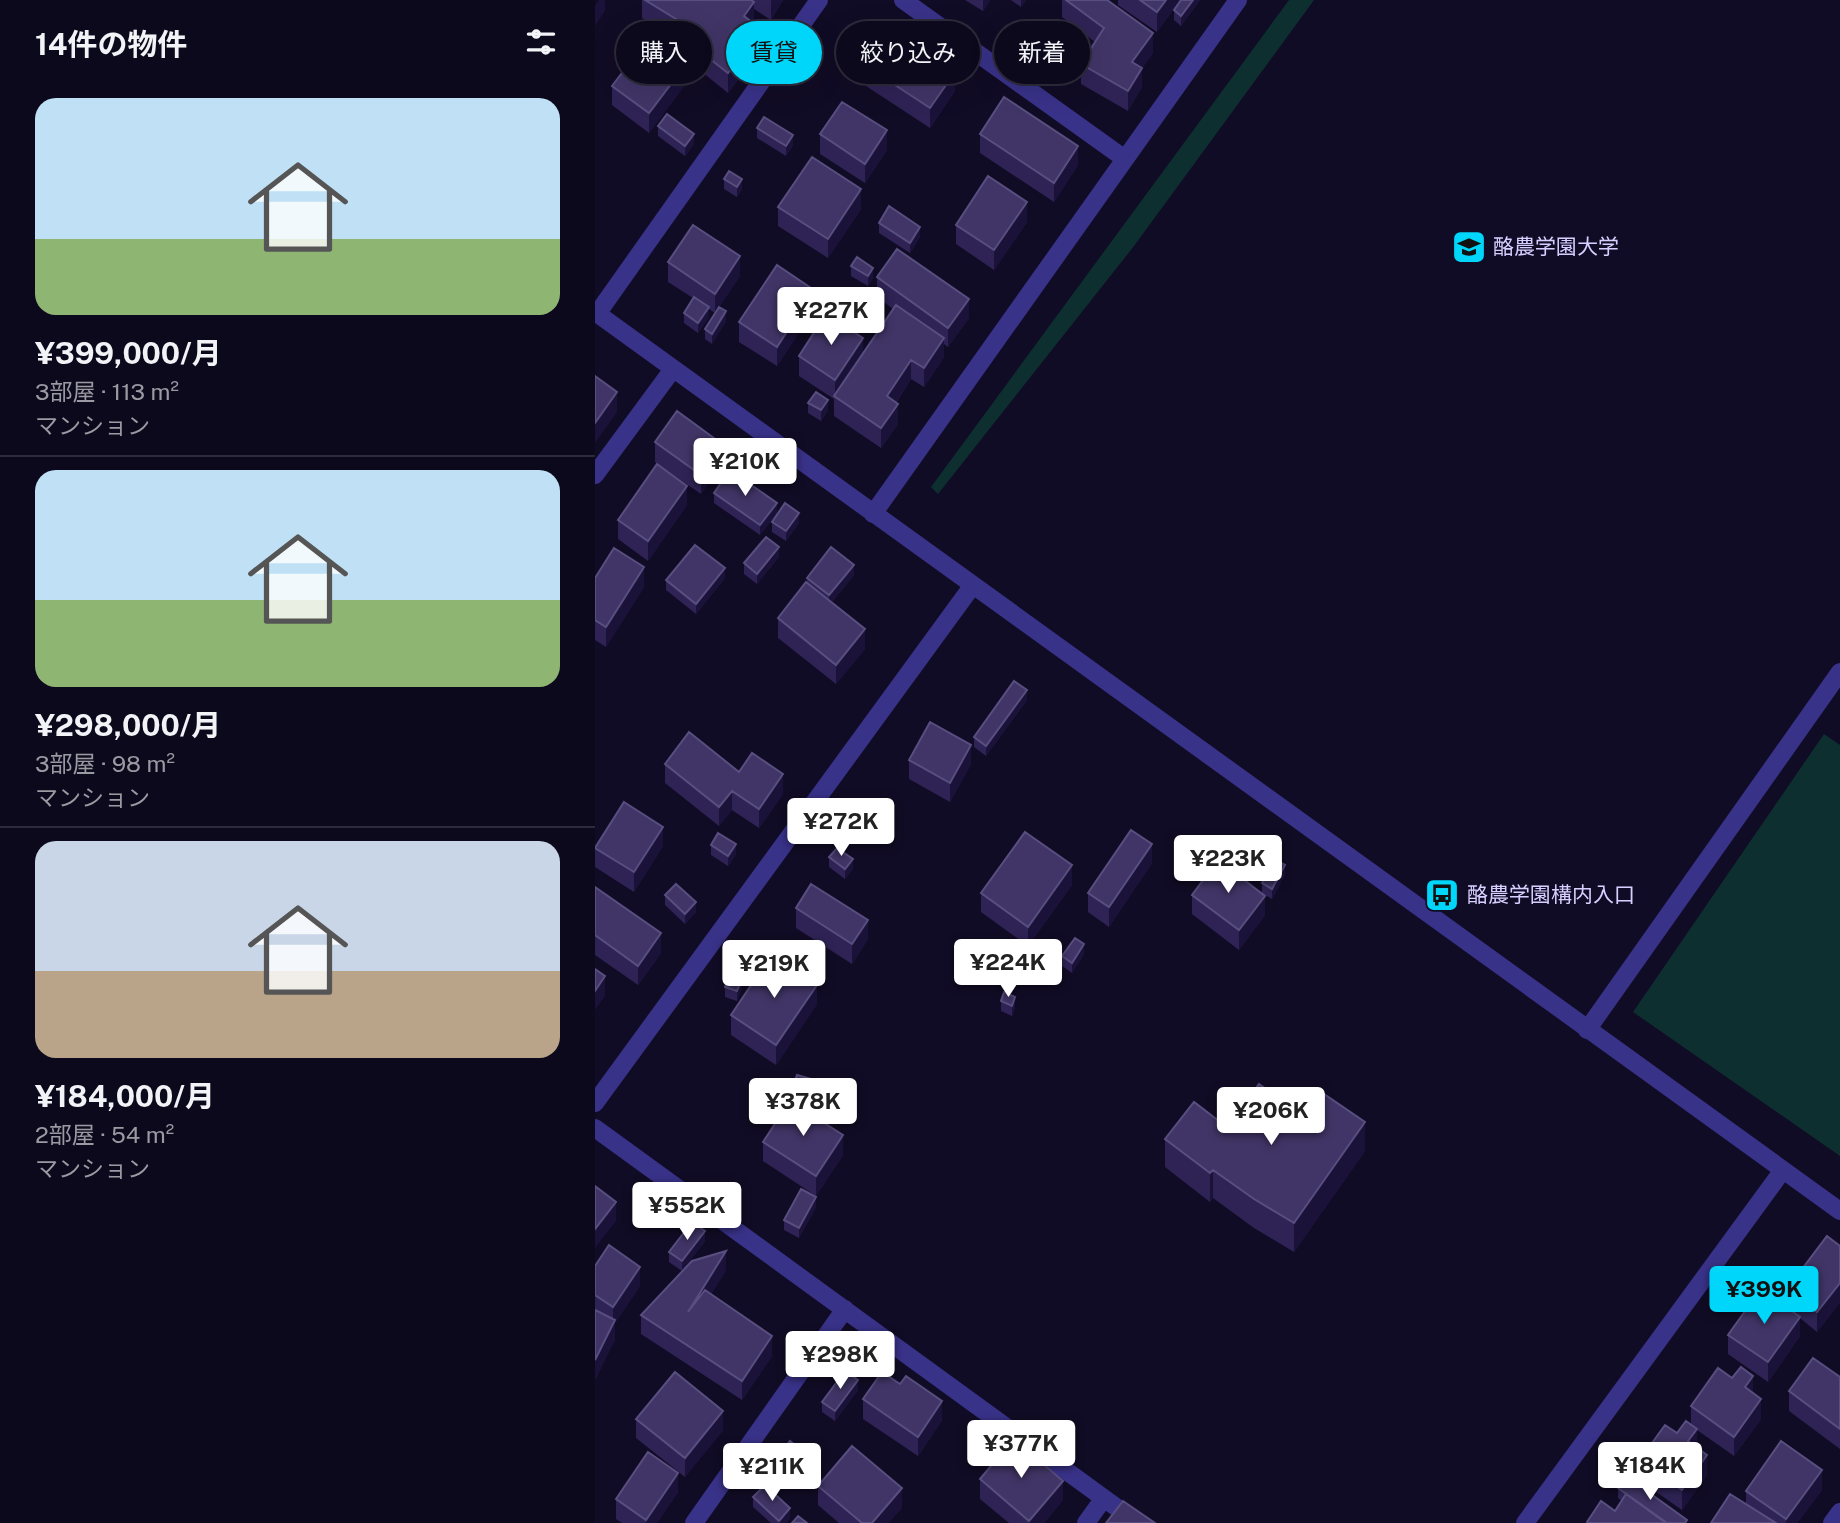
<!DOCTYPE html>
<html lang="ja">
<meta charset="utf-8">
<style>
:root{--surface:#0d091c;--page:#1b1729;--text:#f1f3f6;--muted:#9a9aa3;--line:#2d2a3b;--accent:#00d6fa}
body{margin:0;font-family:"Public Sans","Noto Sans JP",sans-serif;background:var(--page);color:var(--text);height:100vh;display:flex;flex-direction:column;font-size:26px;white-space:nowrap}
*{box-sizing:border-box;margin:0}
p{font-size:23px;color:var(--muted)}
.icon{flex:none;width:38px;height:38px;fill:none;stroke:currentColor;stroke-width:2;stroke-linecap:round;stroke-linejoin:round}
.map{position:relative;flex:1;overflow:hidden}
.side{display:flex;flex-direction:column;background:var(--surface);width:595px}
.side>*{flex:none}
.banner{position:absolute;left:21px;top:21px;width:665px;height:63px;display:flex;gap:14px}
.price{position:absolute;translate:-50% -60px;padding:0 16px;border-radius:7px;background:#fff;color:#222;font-size:23px;line-height:46px;filter:drop-shadow(0 2px 4px #0008)}
.price::after{content:'';position:absolute;left:50%;top:42px;width:21px;height:16px;margin-left:-10px;background:inherit;clip-path:polygon(0 0,100% 0,50% 100%)}
.price.on{background:var(--accent);color:#111}
ul{padding:0;list-style:none}
li{display:grid;align-content:center;gap:14px;height:371px;padding:0 35px}
li+li{border-top:2px solid var(--line)}
li span{display:grid;place-items:center;height:217px;border-radius:21px;color:#555}
li>.icon{margin-inline-start:auto}
span .icon{width:126px;height:126px;fill:#fffc;stroke-width:1}
li b{font-size:30px}
h2{display:flex;justify-content:space-between;align-items:center;height:84px;padding:0 35px;font-size:30px}
.tag{padding:0 24px;border-radius:32px;background:var(--surface);box-shadow:0 7px 28px #0002,0 0 0 2px var(--line);font-size:24px;line-height:63px}
.tag.on{background:var(--accent);color:#111}
main{display:flex;flex:1;min-height:0}
.map>svg:first-child{display:block}
</style>
<main>
<section class="side">
<h2>14件の物件<svg class="icon" aria-label="filters" viewBox="0 0 24 24"><path d="M4 7h16M4 17h16"/><circle cx="9" cy="7" r="2"/><circle cx="15" cy="17" r="2"/></svg></h2>
<ul>
<li><span style="background:linear-gradient(#bfe0f5 65%,#8fb573 0)"><svg class="icon" aria-label="home" viewBox="0 0 24 24"><path d="M3 11l9-7 9 7M6 9v11h12V9"/></svg></span><div><b>¥399,000/月</b><p>3部屋 · 113 m²</p><p>マンション</p></div></li>
<li><span style="background:linear-gradient(#bfe0f5 60%,#8fb573 0)"><svg class="icon" aria-label="home" viewBox="0 0 24 24"><path d="M3 11l9-7 9 7M6 9v11h12V9"/></svg></span><div><b>¥298,000/月</b><p>3部屋 · 98 m²</p><p>マンション</p></div></li>
<li><span style="background:linear-gradient(#c9d6e8 60%,#b9a48a 0)"><svg class="icon" aria-label="home" viewBox="0 0 24 24"><path d="M3 11l9-7 9 7M6 9v11h12V9"/></svg></span><div><b>¥184,000/月</b><p>2部屋 · 54 m²</p><p>マンション</p></div></li>
</ul>
</section>
<div class="map">
<svg width="1245" height="1523" viewBox="0 0 1245 1523">
<rect width="100%" height="100%" fill="#110c25"/>
<path fill="#0e2f2f" d="M694 0H719L539 246 343 494 336 487Z
M1229 734 1245 745V1156L1038 1012Z"/>
<g fill="none" stroke-linecap="round" stroke-linejoin="round">
<path stroke="#393289" stroke-width="18" d="M992 1030 1245 672"/>
<path stroke="#393289" stroke-width="18" d="M308 0 530 159
M0 312 1245 1211
M2 314 224 0
M0 475 78 369
M278 514 643 0
M0 1103 378 585
M0 1128 543 1523
M99 1523 250 1309
M491 1523 509 1498
M930 1523 1188 1170
M1237 1523 1245 1512"/>
</g>
<path fill="#2f2355" d="M47 0H188L176 20 159 9 158 23 166 49 133 93 87 56V42L47 18Z
M370 0H395L388 11Z
M416 0H431L426 7Z
M467 0H512L558 53 547 68V87L533 111 486 84V64L500 42 467 17Z
M523 0H585L562 32 523 5Z
M586 0H605L586 26 579 20V10Z
M271 66 360 91 335 128 271 86Z
M92 82 54 133 17 105V86Z
M63 126 99 144 90 156 63 136Z
M162 128 198 145 191 156 162 138Z
M225 134 292 150 270 183 225 154Z
M385 134 483 165 459 202 385 153Z
M129 179 147 189 142 197 129 189Z
M183 207 266 209 233 258 183 226Z
M432 222 399 270 361 244V225Z
M284 223 325 237 315 253 284 233Z
M73 262 145 276 120 313 114 309V317L103 333 89 323V313L98 298 73 282Z
M256 266 278 278 273 286 256 276Z
M282 277 374 318 353 347 349 344V357L329 387 316 379 301 403 303 424 286 448 239 416V399L204 376V356L268 354 298 309 282 297Z
M219 309 182 366 144 342V322Z
M131 321 117 344 110 339V329Z
M213 403 233 410 226 421 213 413Z
M60 442 127 463 106 494 60 462Z
M119 493 182 513 165 535 119 503Z
M92 505 53 561 23 539V520Z
M177 522 204 523 191 541 177 532Z
M184 557 162 584 149 574V563Z
M259 575 236 603 270 649 241 684 183 638V618L212 583V578Z
M0 578 49 587 11 647 0 640Z
M130 578 101 614 71 590V580Z
M432 700 391 756 379 747V737Z
M314 760 376 764 355 802 314 779Z
M70 764 144 772 188 794 164 828 137 810 124 826 70 783Z
M116 845 141 854 133 866 116 855Z
M68 846 39 892 0 867V847Z
M234 857 258 869 250 879 234 867Z
M557 863 514 927 493 912V893Z
M690 875 677 899 667 893V883Z
M477 885 433 946 386 912V893Z
M0 887 66 953 43 985 0 955Z
M70 895 101 912 90 924 70 905Z
M597 895 670 915 644 950 597 914Z
M201 908 273 939 257 964 201 928Z
M489 954 477 973 467 966V956Z
M130 987 147 989 142 1001 130 997Z
M406 1001 420 1007 417 1016 406 1011Z
M222 1004 181 1065 136 1035V1015Z
M202 1075 216 1089 213 1097 199 1093V1083Z
M706 1114 770 1151 699 1252 659 1228 618 1198 615 1202 570 1167V1139Z
M168 1142 248 1155 221 1196 168 1161Z
M221 1207 204 1238 189 1230V1220Z
M110 1241 87 1271 74 1262V1252Z
M1245 1246V1302L1222 1332 1205 1318V1336L1173 1382 1133 1354V1335L1192 1308V1289Z
M0 1266 45 1286 20 1323V1339L0 1380Z
M131 1270 116 1294 177 1356 147 1400 46 1334V1315Z
M1245 1377V1449L1194 1411V1391Z
M305 1384 347 1420 323 1456 268 1419V1399Z
M263 1390 240 1421 227 1412V1402Z
M1158 1393 1166 1419 1139 1456 1102 1430V1448L1112 1475 1087 1510 1044 1480V1461L1096 1425V1406Z
M41 1419 128 1430 90 1477 41 1438Z
M184 1455 220 1471 209 1484 184 1465Z
M385 1479 468 1500 449 1523H414L385 1499Z
M223 1486 307 1508 293 1523H244L223 1505Z
M1023 1488 1092 1523H992L1020 1511 1027 1501 1023 1498Z
M1227 1490 1202 1523H1116L1151 1504V1491Z
M83 1492 62 1523H27L21 1519V1499Z
M158 1497 195 1518 191 1523H176L158 1507Z"/>
<path fill="#1b123a" d="M4 0H10V11L0 26V6Z
M176 0H188L176 20Z
M388 0H395L388 11Z
M426 0H431L426 7Z
M571 0H585L562 32V12Z
M598 0H605L586 26V16Z
M159 2V22L149 35V16Z
M166 29V49L133 93V73Z
M558 33V53L547 68V87L533 111V91L537 62Z
M92 63V82L54 133V113Z
M360 72V91L335 128V108Z
M292 130V150L270 183V164Z
M99 134V144L90 156V146Z
M198 135V145L191 156V146Z
M483 146V165L459 202V183Z
M147 179V189L142 197V187Z
M266 189V209L233 258V239Z
M432 202V222L399 270V250Z
M325 227V237L315 253V243Z
M145 256V276L120 313V294Z
M278 268V278L273 286V276Z
M219 290V309L182 366V347Z
M374 299V318L353 347V328Z
M114 307V317L103 333V323Z
M131 311V321L117 344V334Z
M268 338V358L240 396V380Z
M349 338V357L329 387V368Z
M316 360V379L292 416V396Z
M22 392V412L0 443V423Z
M233 400V410L226 421V410Z
M303 404V424L286 448V428Z
M127 444V463L106 494V475Z
M92 486V505L53 561V541Z
M182 503V513L165 535V525Z
M204 513V523L191 541V531Z
M184 547V557L162 584V574Z
M259 565V575L234 605V595Z
M49 567V587L11 647V627Z
M130 568V578L101 614V604Z
M270 629V649L241 684V665Z
M432 690V700L391 756V746Z
M376 745V764L355 802V783Z
M188 774V794L164 828V809Z
M137 791V810L124 826V807Z
M68 827V846L39 892V872Z
M141 844V854L133 866V856Z
M557 844V863L514 927V907Z
M258 859V869L250 879V869Z
M477 865V885L433 946V927Z
M690 865V875L677 899V889Z
M670 896V915L644 950V930Z
M101 902V912L90 924V914Z
M273 920V939L257 964V944Z
M66 933V953L43 985V966Z
M489 944V954L477 973V963Z
M10 976V996L0 1010V991Z
M147 979V989L142 1001V991Z
M222 985V1004L181 1065V1045Z
M420 997V1007L417 1016V1006Z
M216 1079V1089L213 1097V1087Z
M770 1122V1151L699 1252V1223Z
M248 1135V1155L221 1196V1176Z
M618 1170V1198L615 1202V1173Z
M221 1197V1207L204 1238V1228Z
M21 1202V1221L0 1248V1229Z
M110 1231V1241L87 1271V1261Z
M131 1251V1270L93 1331V1312Z
M45 1267V1286L20 1323V1339L0 1380V1360L18 1325V1307Z
M1245 1283V1302L1222 1332V1312Z
M1205 1317V1336L1173 1382V1362Z
M177 1336V1356L147 1400V1381Z
M1158 1376V1395L1150 1387Z
M263 1380V1390L240 1421V1411Z
M1166 1399V1419L1139 1456V1437Z
M347 1401V1420L323 1456V1437Z
M128 1411V1430L90 1477V1458Z
M1102 1429V1449L1093 1441Z
M1112 1455V1475L1087 1510V1490Z
M220 1461V1471L209 1484V1474Z
M1227 1470V1490L1202 1523H1191V1519Z
M83 1473V1492L62 1523H51V1520Z
M468 1481V1500L449 1523H434V1521Z
M307 1488V1508L293 1523H277Z
M195 1508V1518L191 1523H184V1521Z"/>
<path fill="#413567" stroke="#584e7f" stroke-width="2" d="M50 0H156L159 2 149 16 166 29 133 73 87 37 94 27Z
M471 0H512L558 33 537 62 547 68 533 91 486 64 509 28Z
M545 0H571L562 12Z
M586 0H598L586 16 579 10Z
M296 29 360 72 335 108 271 66Z
M56 35 92 63 54 113 17 86Z
M409 97 483 146 459 183 385 134Z
M247 102 292 130 270 164 225 134Z
M72 114 99 134 90 146 63 126Z
M169 117 198 135 191 146 162 128Z
M217 157 266 189 233 239 183 207Z
M134 171 147 179 142 187 129 179Z
M393 176 432 202 399 250 361 225Z
M294 206 325 227 315 243 284 223Z
M98 225 145 256 120 294 73 262Z
M302 249 374 299 353 328 282 277Z
M262 257 278 268 273 276 256 266Z
M182 265 219 290 182 347 144 322Z
M99 297 114 307 103 323 89 313Z
M301 305 349 338 329 368 316 360 292 396 303 404 286 428 239 396Z
M124 307 131 311 117 334 110 329Z
M231 314 268 338 240 380 204 356Z
M0 376 22 392 0 423Z
M221 392 233 400 226 410 213 403Z
M82 411 127 444 106 475 60 442Z
M62 464 92 486 53 541 23 520Z
M135 470 182 503 165 525 119 493Z
M190 503 204 513 191 531 177 522Z
M171 537 184 547 162 574 149 563Z
M100 545 130 568 101 604 71 580Z
M236 547 259 565 234 595 212 578Z
M19 548 49 567 11 627 0 620V578Z
M211 582 270 629 241 665 183 618Z
M419 681 432 690 391 746 379 737Z
M335 722 376 745 355 783 314 760Z
M94 732 144 772 157 753 188 774 164 809 137 791 124 807 70 764Z
M29 802 68 827 39 872 0 848Z
M536 830 557 844 514 907 493 893Z
M430 832 477 865 433 927 386 893Z
M123 833 141 844 133 856 116 845Z
M242 848 258 859 250 869 234 857Z
M623 860 670 896 644 930 597 895Z
M681 860 690 865 677 889 667 883Z
M81 884 101 902 90 914 70 895Z
M216 884 273 920 257 944 201 908Z
M0 887 66 933 43 966 0 935Z
M480 938 489 944 477 963 467 956Z
M177 954 222 985 181 1045 136 1015Z
M0 969 10 976 0 991Z
M134 975 147 979 142 991 130 987Z
M409 992 420 997 417 1006 406 1001Z
M202 1075 216 1079 213 1087 199 1083Z
M664 1084 706 1114 723 1090 770 1122 699 1223 659 1199 618 1170 615 1173 570 1139 599 1102 633 1128Z
M195 1101 248 1135 221 1176 168 1142Z
M0 1186 21 1202 0 1229Z
M206 1189 221 1197 204 1228 189 1220Z
M97 1222 110 1231 87 1261 74 1252Z
M1232 1236 1245 1246V1283L1222 1312 1192 1289Z
M14 1245 45 1267 18 1307 0 1295V1266Z
M131 1251 93 1312 110 1290 177 1336 147 1381 46 1315 97 1261Z
M1166 1289 1205 1317 1173 1362 1133 1335Z
M0 1310 20 1320 0 1360Z
M1218 1358 1245 1377V1429L1194 1391Z
M1146 1367 1158 1376 1150 1387 1166 1399 1139 1437 1096 1406 1123 1368 1137 1378Z
M250 1371 263 1380 240 1411 227 1402Z
M80 1372 128 1411 90 1458 41 1419Z
M287 1372 305 1384 311 1376 347 1401 323 1437 268 1399Z
M1091 1421 1102 1429 1093 1441 1112 1455 1087 1490 1044 1461 1070 1425 1082 1433Z
M419 1439 468 1481 434 1521 385 1479Z
M195 1441 220 1461 209 1474 184 1455Z
M1186 1441 1227 1470 1191 1519 1151 1491Z
M257 1446 307 1488 277 1523H267L223 1486Z
M53 1452 83 1473 51 1520 21 1499Z
M1031 1476 1092 1520 1090 1523H1072L1023 1488Z
M170 1485 195 1508 184 1521 158 1497Z
M1031 1494 1071 1523H993L992 1522 1006 1501 1020 1511Z
M1135 1494 1181 1523H1116Z
M528 1501 560 1523H511Z
M203 1516 212 1523H197Z"/>
<defs>
<g id="university-square" transform="scale(1.75)"><rect x="-9" y="-9" width="18" height="18" rx="4" fill="#00d6fa" stroke="#110c25"/><path d="M0-5L7-2L0 1L-7-2ZM-4 1L0 2.5L4 1V4Q0 6-4 4Z" fill="#111"/></g>
<g id="bus-square" transform="scale(1.75)"><rect x="-9" y="-9" width="18" height="18" rx="4" fill="#00d6fa" stroke="#110c25"/><path d="M-5-6H5V4H4V6H2V4H-2V6H-4V4H-5ZM-3.5-4V0h7V-4ZM-3.5 1.2v1.5H-2V1.2ZM2 1.2v1.5H3.5V1.2Z" fill="#111"/></g>
</defs>
<g fill-rule="evenodd">
<use href="#university-square" x="874" y="247"/>
<use href="#bus-square" x="847" y="895"/>
</g>
<g text-anchor="middle" stroke-width="6" stroke-linejoin="round" paint-order="stroke">
<g font-size="21" fill="#d7cfff" stroke="#110c25" text-anchor="start">
<text x="898" y="254">酪農学園大学</text>
<text x="872" y="902">酪農学園構内入口</text>
</g>
</g>
</svg>
<b class="price" style="left:236px;top:347px">¥227K</b>
<b class="price" style="left:150px;top:498px">¥210K</b>
<b class="price" style="left:246px;top:858px">¥272K</b>
<b class="price" style="left:633px;top:895px">¥223K</b>
<b class="price" style="left:413px;top:999px">¥224K</b>
<b class="price" style="left:179px;top:1000px">¥219K</b>
<b class="price" style="left:208px;top:1138px">¥378K</b>
<b class="price" style="left:676px;top:1147px">¥206K</b>
<b class="price" style="left:92px;top:1242px">¥552K</b>
<b class="price on" style="left:1169px;top:1326px">¥399K</b>
<b class="price" style="left:245px;top:1391px">¥298K</b>
<b class="price" style="left:426px;top:1480px">¥377K</b>
<b class="price" style="left:1055px;top:1502px">¥184K</b>
<b class="price" style="left:177px;top:1503px">¥211K</b>
<div class="banner">
<a class="tag">購入</a>
<a class="tag on">賃貸</a>
<a class="tag">絞り込み</a>
<a class="tag">新着</a>
</div>
</div>
</main>
